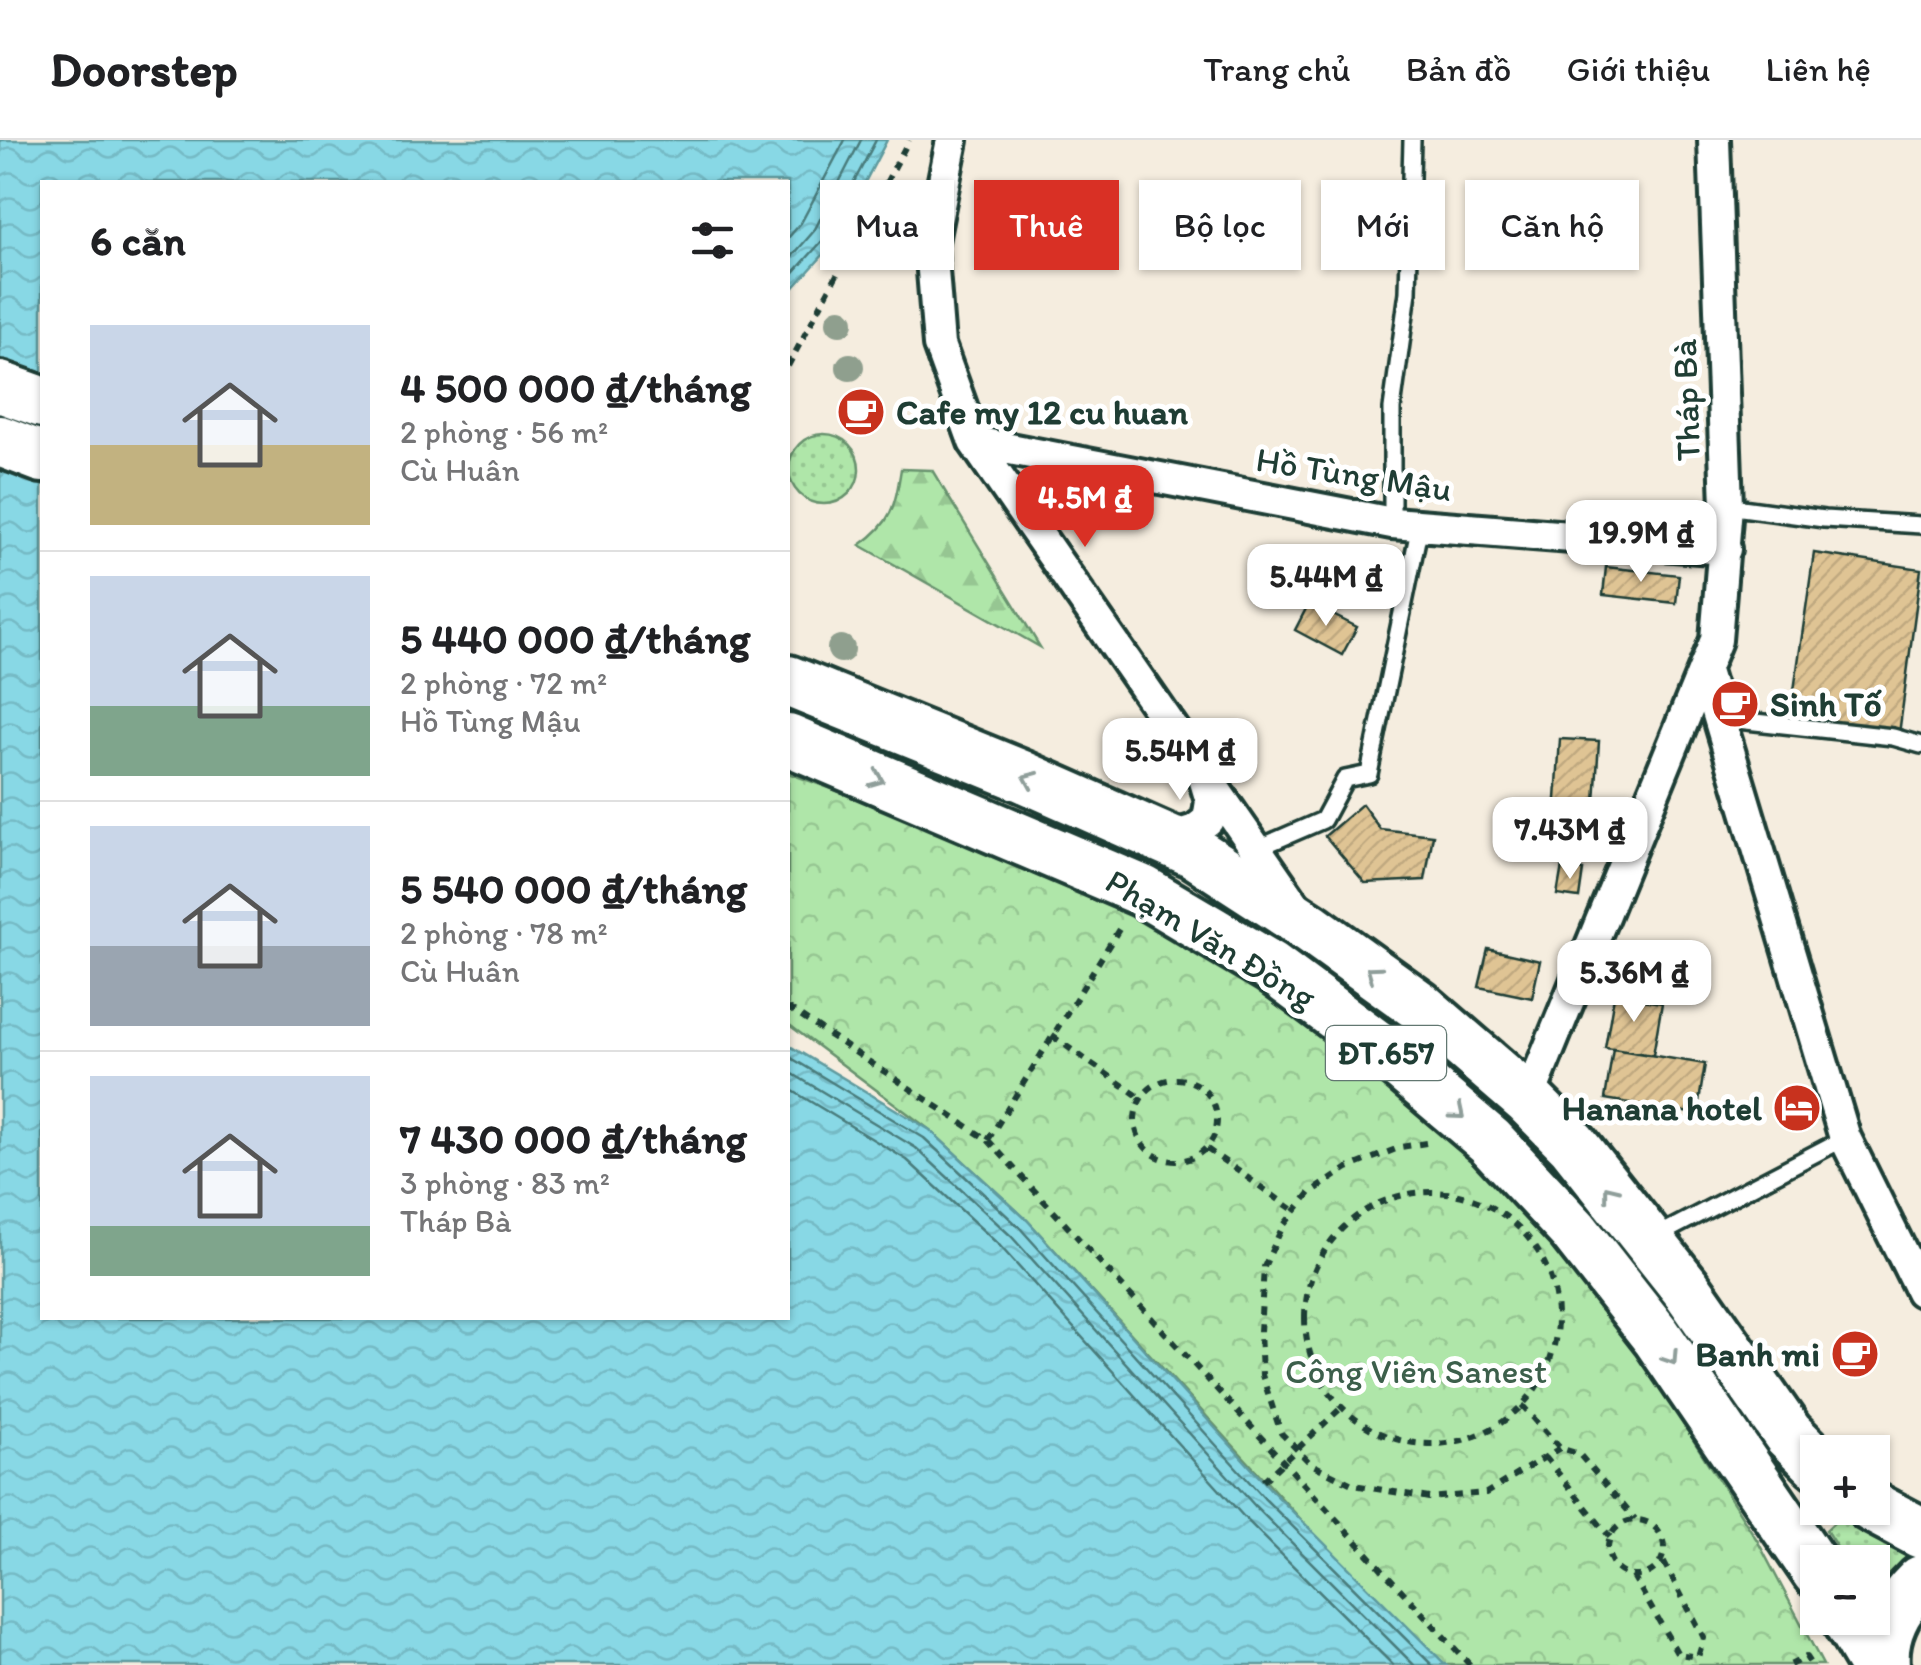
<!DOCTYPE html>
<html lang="vi">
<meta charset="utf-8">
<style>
:root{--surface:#fff;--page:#f2f2f2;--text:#202124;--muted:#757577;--line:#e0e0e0;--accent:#d93025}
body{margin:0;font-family:Itim,sans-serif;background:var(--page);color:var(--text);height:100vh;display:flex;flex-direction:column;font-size:38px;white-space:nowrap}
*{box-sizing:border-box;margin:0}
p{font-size:32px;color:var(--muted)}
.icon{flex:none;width:55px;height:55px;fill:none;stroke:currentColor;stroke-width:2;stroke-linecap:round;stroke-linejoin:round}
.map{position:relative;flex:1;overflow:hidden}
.details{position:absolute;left:40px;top:40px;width:750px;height:1140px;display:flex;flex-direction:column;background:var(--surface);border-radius:0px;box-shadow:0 2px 8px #0004}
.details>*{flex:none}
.guide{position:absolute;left:820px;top:40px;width:950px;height:90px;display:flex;gap:20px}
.buttons{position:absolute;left:1800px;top:1295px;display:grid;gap:20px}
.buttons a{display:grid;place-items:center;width:90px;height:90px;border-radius:0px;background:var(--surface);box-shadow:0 2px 8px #0004;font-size:50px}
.price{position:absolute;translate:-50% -85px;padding:0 22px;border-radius:20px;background:#fff;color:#222;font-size:32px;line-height:65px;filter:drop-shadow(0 2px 5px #0008)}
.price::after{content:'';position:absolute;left:50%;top:60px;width:30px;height:22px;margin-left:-15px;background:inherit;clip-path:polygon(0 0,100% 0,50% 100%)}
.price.on{background:var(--accent);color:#fff}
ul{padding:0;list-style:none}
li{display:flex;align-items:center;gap:30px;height:250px;padding:0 50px}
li+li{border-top:2px solid var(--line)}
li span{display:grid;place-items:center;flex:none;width:280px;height:200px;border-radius:0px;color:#555}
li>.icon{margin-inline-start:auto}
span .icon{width:120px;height:120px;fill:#fffc;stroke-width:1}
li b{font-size:42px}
h2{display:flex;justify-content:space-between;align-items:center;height:120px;padding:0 50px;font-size:42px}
.chip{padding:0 35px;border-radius:0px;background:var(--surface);box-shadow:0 2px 8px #0004;font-size:35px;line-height:90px}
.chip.on{background:var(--accent);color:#fff}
header{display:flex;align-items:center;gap:60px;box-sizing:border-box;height:140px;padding:0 50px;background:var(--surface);border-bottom:2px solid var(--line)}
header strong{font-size:48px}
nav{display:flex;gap:55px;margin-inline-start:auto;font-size:35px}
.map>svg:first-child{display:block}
</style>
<header>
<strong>Doorstep</strong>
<nav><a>Trang chủ</a><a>Bản đồ</a><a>Giới thiệu</a><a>Liên hệ</a></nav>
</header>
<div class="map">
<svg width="1921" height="1525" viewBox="0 0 1921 1525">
<defs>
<pattern id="grass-dots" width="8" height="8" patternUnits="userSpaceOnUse" patternTransform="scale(2.5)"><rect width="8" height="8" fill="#afe6a9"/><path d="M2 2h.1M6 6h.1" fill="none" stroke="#96c692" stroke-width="1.8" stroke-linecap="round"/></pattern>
<pattern id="forest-firs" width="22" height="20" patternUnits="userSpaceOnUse" patternTransform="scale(2.5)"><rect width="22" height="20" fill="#afe6a9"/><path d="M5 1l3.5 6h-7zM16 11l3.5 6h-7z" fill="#96c692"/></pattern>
<pattern id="park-crowns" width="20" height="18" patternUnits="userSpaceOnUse" patternTransform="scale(2.5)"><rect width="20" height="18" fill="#afe6a9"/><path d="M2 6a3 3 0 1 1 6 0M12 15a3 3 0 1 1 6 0" fill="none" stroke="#96c692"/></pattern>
<pattern id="water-waves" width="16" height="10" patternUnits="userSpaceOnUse" patternTransform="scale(2.5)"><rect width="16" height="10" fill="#88d8e5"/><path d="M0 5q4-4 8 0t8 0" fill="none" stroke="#75bac5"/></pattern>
<pattern id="building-hatch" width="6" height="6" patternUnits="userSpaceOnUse" patternTransform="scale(2.5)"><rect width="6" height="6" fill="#dfc494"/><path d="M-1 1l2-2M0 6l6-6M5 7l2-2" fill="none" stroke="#bfa980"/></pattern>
</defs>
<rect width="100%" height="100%" fill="#f5eddf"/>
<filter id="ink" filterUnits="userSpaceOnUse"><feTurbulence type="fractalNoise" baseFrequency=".01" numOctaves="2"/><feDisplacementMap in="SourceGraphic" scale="20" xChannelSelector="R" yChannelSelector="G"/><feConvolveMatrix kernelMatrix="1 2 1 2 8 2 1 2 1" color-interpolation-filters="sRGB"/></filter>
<g filter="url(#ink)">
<path fill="url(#grass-dots)" stroke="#67926e" stroke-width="2.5" d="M789 329a35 35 0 1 1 70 0a35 35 0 1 1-70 0Z
M1838 1379 1908 1409 1909 1421 1880 1458 1873 1459 1872 1422H1846L1826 1390Z"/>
<path fill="url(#forest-firs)" stroke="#67926e" stroke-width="2.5" d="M901 329 932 330 1040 507 860 405C892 383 895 366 901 329Z"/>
<path fill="url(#park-crowns)" stroke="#67926e" stroke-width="2.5" d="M788 633 901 674 1119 765 1254 845 1462 1002 1570 1121 1634 1207 1757 1400 1823 1525H1434L1027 1080 930 990 788 884Z"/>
<path fill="url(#water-waves)" stroke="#5e9a9e" stroke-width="2.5" d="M0 0H887L832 105 788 154V42H42V1178H788V905L930 990 1027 1080 1272 1351 1446 1525H0Z"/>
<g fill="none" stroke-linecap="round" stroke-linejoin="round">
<path stroke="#497b7b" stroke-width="2.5" d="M788 98 801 83 845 0
M788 121 814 91 861 0
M788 139 824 99 876 0
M788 916 924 998 1019 1087 1264 1358 1432 1525
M788 931 916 1008 1011 1096 1255 1366 1414 1525
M788 948 907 1020 1000 1106 1244 1377 1393 1525"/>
</g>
<path fill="url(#building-hatch)" stroke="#1f3d34" stroke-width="2.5" d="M1814 413 1921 429 1899 594 1790 578Z
M1606 427 1679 435 1676 463 1603 455Z
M1309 463 1357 487 1342 515 1295 490Z
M1560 599 1599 601 1591 722 1552 720Z
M1362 664 1380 689 1433 695 1425 740 1365 743 1325 696Z
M1562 726 1583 730 1579 758 1557 755Z
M1488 809 1540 821 1532 858 1479 847Z
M1614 856 1662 863 1653 915 1605 908Z
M1613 909 1705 924 1697 974 1605 959Z"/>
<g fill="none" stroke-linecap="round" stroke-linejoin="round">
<g stroke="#1f3d34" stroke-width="22">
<path id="lane" d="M1727 366 1824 379 1921 385
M1392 383V269L1408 152 1412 0
M1719 578 1893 597 1921 605
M1256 709 1323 680 1345 639 1369 634 1420 385
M1653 1098 1845 998"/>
</g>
<g stroke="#1f3d34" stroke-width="38">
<path id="street" d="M952 0 931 106 939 205 974 302 1295 765
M974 302 1392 383 1725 409
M1705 531 1845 998 1921 1151
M1165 699 1195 690 1208 680 1211 661 1204 638
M1528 960 1716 500 1727 366 1714 0"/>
</g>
<g stroke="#1f3d34" stroke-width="58">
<path id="primary" d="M0 247 42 262
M0 301 42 317
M788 541 1022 636 1194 712 1311 788 1418 865 1528 960 1572 1004 1686 1148 1788 1294 1818 1324
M788 600 1143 751 1271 827 1384 911 1490 1001 1573 1090 1657 1197 1818 1433
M1872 1367 1921 1393
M1846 1478 1874 1525
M1884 1525C1881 1491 1898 1463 1921 1441"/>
</g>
<path stroke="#1f3d34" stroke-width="6" stroke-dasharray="8 8" stroke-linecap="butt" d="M788 226 909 0
M788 868 988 1000 1470 1525
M1052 896 1141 958
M1135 980a41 41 0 1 1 82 0a41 41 0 1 1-82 0Z
M988 1000 1121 786
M1426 1003 1401 1007 1348 1028 1310 1053 1283 1086 1264 1127 1260 1191 1262 1235 1281 1293 1311 1324 1354 1345 1429 1358 1486 1353 1560 1308
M1207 1009 1295 1071
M1305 1178a126 126 0 1 1 252 0a126 126 0 1 1-252 0Z
M1522 1265 1560 1308 1579 1314 1635 1379
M1545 1317 1610 1397
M1263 1341 1341 1268
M1608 1408a28 28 0 1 1 56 0a28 28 0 1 1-56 0Z
M1633 1436 1678 1514 1698 1517 1704 1498 1662 1419
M1790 1525 1806 1517 1811 1525"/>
<use href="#lane" stroke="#fff" stroke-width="15"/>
<use href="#street" stroke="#fff" stroke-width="30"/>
<use href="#primary" stroke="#fff" stroke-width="50"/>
</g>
<g fill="#8f9f8e">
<circle cx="888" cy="92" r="14"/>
<circle cx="840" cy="182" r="14"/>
<circle cx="850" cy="227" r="14"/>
<circle cx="841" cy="509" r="14"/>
</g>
<defs><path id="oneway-chevron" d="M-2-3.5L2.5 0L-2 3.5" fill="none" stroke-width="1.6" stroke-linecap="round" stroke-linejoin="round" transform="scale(2.5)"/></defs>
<g stroke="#8f9e9a">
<use href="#oneway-chevron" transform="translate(877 639) rotate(22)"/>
<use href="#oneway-chevron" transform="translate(1030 639) rotate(-157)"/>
<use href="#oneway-chevron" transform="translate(1373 832) rotate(-144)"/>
<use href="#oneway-chevron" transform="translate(1458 973) rotate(40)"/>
<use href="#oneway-chevron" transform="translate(1610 1052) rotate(-128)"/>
<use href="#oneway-chevron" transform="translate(1671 1218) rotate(57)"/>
</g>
</g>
<defs>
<g id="cafe-disc" transform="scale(2.5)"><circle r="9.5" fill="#c8321e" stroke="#fff"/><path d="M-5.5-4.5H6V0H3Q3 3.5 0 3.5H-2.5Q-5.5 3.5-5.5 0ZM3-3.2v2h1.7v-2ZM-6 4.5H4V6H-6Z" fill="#fff"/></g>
<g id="hotel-disc" transform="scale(2.5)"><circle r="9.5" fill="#c8321e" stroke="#fff"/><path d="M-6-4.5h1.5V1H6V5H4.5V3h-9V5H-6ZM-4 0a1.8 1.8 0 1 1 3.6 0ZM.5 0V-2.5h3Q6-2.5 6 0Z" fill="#fff"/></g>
</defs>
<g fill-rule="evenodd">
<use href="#cafe-disc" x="861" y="272"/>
<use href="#cafe-disc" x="1735" y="564"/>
<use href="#hotel-disc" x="1797" y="968"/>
<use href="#cafe-disc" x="1855" y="1214"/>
</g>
<g text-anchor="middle" stroke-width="10" stroke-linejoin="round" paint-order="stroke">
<rect fill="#fff" stroke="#627771" stroke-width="2.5" x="1326" y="886" width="120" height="54" rx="8"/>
<g font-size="32" font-weight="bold" fill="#1f3d34">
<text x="1386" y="924">ĐT.657</text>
</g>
<g font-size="35" fill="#1f3d34" stroke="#fff">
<text transform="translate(1686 260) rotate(-92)" y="12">Tháp Bà</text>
<text transform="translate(1354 334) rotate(9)" y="12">Hồ Tùng Mậu</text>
<text transform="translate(1211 799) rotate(31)" y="12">Phạm Văn Đồng</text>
</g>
<g font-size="35" font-weight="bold" fill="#1f3d34" stroke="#fff" text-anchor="start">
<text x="896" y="284">Cafe my 12 cu huan</text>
<text x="1770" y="576">Sinh Tố</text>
<text x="1762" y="980" text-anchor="end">Hanana hotel</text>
<text x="1820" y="1226" text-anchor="end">Banh mi</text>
</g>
<g font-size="35" fill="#3c5f4b" stroke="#fff">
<text x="1416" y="1243">Công Viên Sanest</text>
</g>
</g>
</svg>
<div class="buttons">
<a>+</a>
<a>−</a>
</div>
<b class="price on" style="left:1085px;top:410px">4.5M ₫</b>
<b class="price" style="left:1641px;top:445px">19.9M ₫</b>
<b class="price" style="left:1326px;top:489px">5.44M ₫</b>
<b class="price" style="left:1180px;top:663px">5.54M ₫</b>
<b class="price" style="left:1570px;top:742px">7.43M ₫</b>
<b class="price" style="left:1634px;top:885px">5.36M ₫</b>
<div class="guide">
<a class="chip">Mua</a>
<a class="chip on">Thuê</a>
<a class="chip">Bộ lọc</a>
<a class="chip">Mới</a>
<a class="chip">Căn hộ</a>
</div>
<section class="details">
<h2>6 căn<svg class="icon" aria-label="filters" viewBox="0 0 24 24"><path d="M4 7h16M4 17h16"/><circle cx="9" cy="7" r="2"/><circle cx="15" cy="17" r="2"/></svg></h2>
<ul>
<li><span style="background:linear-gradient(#c9d6e8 60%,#c2b280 0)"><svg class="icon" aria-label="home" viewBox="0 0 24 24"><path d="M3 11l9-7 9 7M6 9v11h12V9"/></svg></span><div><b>4 500 000 ₫/tháng</b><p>2 phòng · 56 m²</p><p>Cù Huân</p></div></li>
<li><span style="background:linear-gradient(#c9d6e8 65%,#7fa58c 0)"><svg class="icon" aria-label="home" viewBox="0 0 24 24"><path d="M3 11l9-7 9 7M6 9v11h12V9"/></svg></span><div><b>5 440 000 ₫/tháng</b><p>2 phòng · 72 m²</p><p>Hồ Tùng Mậu</p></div></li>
<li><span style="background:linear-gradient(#c9d6e8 60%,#9aa5b1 0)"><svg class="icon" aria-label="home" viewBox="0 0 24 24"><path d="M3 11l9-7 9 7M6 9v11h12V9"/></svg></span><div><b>5 540 000 ₫/tháng</b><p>2 phòng · 78 m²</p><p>Cù Huân</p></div></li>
<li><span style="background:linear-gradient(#c9d6e8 75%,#7fa58c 0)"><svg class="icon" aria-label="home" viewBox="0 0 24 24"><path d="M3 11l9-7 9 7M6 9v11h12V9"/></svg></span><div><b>7 430 000 ₫/tháng</b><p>3 phòng · 83 m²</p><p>Tháp Bà</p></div></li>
</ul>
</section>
</div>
